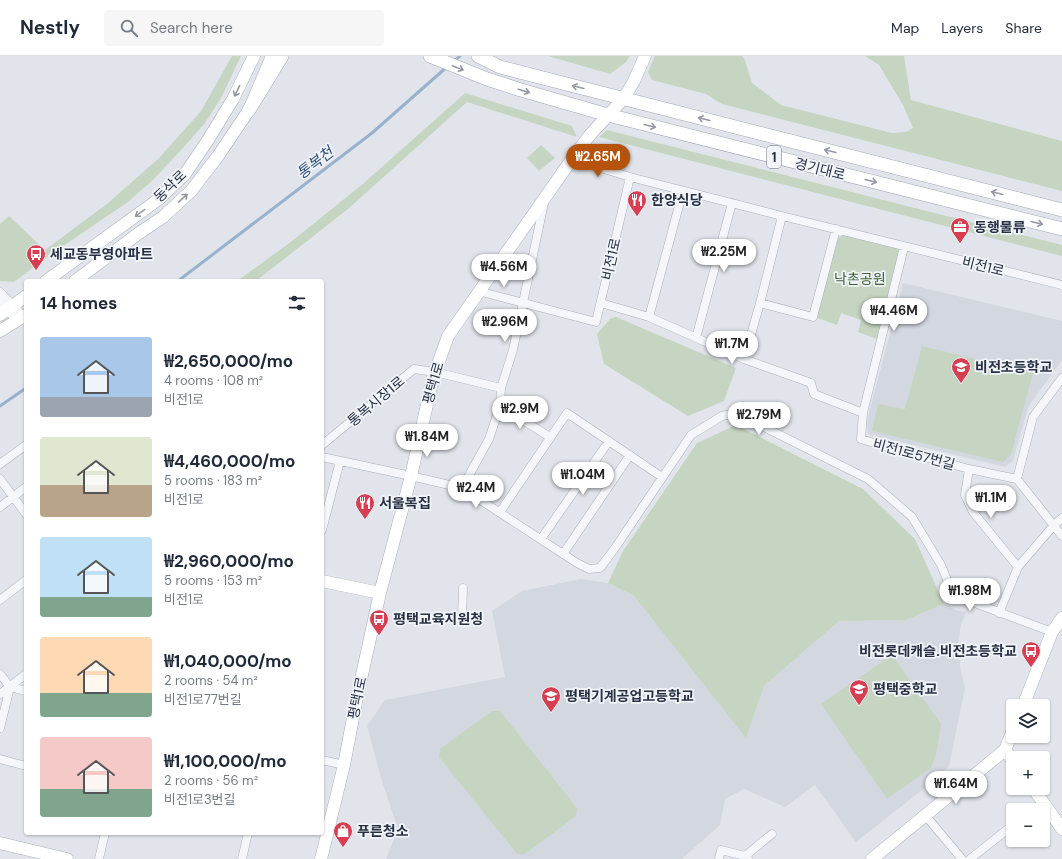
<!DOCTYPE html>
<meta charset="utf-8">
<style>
:root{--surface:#fff;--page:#f6f6f7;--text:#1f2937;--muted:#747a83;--line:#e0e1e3;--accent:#b45309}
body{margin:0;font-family:"DM Sans","Noto Sans KR",sans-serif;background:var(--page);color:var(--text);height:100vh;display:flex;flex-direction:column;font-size:15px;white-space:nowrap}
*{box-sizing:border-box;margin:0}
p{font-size:13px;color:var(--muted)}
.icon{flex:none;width:22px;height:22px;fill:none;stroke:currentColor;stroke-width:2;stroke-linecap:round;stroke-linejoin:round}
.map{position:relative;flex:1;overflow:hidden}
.drawer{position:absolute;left:24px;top:223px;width:300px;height:556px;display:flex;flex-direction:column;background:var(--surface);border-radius:4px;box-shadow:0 1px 3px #0004}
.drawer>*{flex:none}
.fabs{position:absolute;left:1006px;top:643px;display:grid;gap:8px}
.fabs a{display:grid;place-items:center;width:44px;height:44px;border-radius:4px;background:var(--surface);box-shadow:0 1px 3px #0004;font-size:20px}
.price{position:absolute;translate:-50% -34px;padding:0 9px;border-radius:14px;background:#fff;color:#222;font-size:13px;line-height:26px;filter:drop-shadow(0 1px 2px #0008)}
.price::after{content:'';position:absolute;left:50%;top:24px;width:12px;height:9px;margin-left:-6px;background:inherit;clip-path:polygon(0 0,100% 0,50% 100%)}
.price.on{background:var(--accent);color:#fff}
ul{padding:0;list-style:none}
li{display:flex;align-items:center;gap:12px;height:100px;padding:0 16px}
li span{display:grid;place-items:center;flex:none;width:112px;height:80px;border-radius:4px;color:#555}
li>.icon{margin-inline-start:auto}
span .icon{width:48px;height:48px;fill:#fffc;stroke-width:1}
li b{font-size:17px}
h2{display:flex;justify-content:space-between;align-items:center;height:48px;padding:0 16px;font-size:17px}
header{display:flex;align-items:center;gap:24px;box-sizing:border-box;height:56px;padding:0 20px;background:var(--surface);border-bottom:1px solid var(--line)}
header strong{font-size:19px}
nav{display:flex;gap:22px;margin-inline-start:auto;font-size:14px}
.search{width:280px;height:36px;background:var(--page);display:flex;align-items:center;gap:10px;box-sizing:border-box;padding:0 14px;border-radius:4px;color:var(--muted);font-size:15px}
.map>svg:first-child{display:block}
</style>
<header>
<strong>Nestly</strong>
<div class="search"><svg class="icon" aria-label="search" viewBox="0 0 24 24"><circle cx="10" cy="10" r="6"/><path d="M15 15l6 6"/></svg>Search here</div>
<nav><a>Map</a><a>Layers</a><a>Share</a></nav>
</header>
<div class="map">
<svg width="1062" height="803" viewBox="0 0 1062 803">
<rect width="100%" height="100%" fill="#e1e5eb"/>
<path fill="#d3d7e0" d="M903 227 1062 265V304L1028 351 1013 405 1005 411 868 378 867 365Z
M581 523 608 527 634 540 746 681 764 630 839 565 906 564 944 548 956 554 966 556 961 569 958 589 961 616 965 632 949 710 936 723 856 786 815 729 785 751 744 733 725 743 720 769 682 803H386L398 773 381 722 367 670 385 644 505 621 492 555 522 535Z"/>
<path fill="#c6d5c1" d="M232 0H241L221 42 205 67 182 93 154 123 128 146 50 199 14 226 0 225V168L9 160 45 194 108 147 159 102 201 55Z
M548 0H630L626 6 610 18Z
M655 0H742L745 4 752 27 781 49 892 77 906 76 913 72 903 49 879 9 865 0H904L911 44 1062 85V135L722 48 706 38 652 24 648 16Z
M465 37 572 70 577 81 467 46 348 153 256 225H237L292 185 364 127Z
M607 74 1062 189V200L599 81Z
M541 89 555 102 539 115 527 102Z
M843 179 898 193 900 197 877 283 858 276 861 264 841 257 837 269 817 262 836 183Z
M616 261 736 312 724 345 688 360 604 308 597 278 610 263Z
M922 290 1033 317 1011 398 1003 406 872 375 878 348 905 353Z
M736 369 863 433 915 483 944 548 906 564 839 565 764 630 746 682 634 540 608 527 623 495 697 387Z
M892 599 941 668 936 699 931 712 887 743 821 648Z
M492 655H500L577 752 576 760 525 798H517L439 701 440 693Z"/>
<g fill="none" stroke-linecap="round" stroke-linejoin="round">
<path stroke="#9ab1cd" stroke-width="3" d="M454 5 460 0
M178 225 372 77 448 10
M0 350 26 332"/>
<g stroke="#aaafb9" stroke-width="9">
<path id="street" d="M572 103 630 121 782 160 1062 229
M904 191 863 357 861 383 877 388 969 413 1017 423 1062 480
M478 235 596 266 630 121
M0 236 24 261
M0 246 17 265
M601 247 649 261 744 303 811 327 814 338 863 357
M760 247 813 261 836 173
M649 261 683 135
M696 282 732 147
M744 303 760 247 782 160
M500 350 550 381
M322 389 414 313 435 316 501 332
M322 401 411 420 462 432 577 507 589 513 600 512 615 492 691 379 722 360 736 357 868 423 912 461 941 509 952 536 964 543 1052 576
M0 408 26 389
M969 413 965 439 973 456 1018 511
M0 423 26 458
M1017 423 1033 361 1062 322
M462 432 489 383 500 350 501 332 513 294 544 147
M0 451 26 431
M500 456 567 357 662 421
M322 474 340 405
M541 483 609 385
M563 498 630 399
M0 544 26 524
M999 557 1018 511 1054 469 1062 462
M437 562H462L463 532
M0 618 10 631 0 672
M10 631 26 635
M0 638 26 618
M0 703 26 710
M322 704 344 709
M1033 754 1043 746
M925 759 962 803
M745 800 772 778
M99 803 105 777
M242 803 248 777
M719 803 721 794 745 800 748 803
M970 803 1013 769"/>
</g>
<g stroke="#aaafb9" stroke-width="13">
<path id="secondary" d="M46 225 159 143 185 118 208 84 233 43 254 0
M75 225 139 177 163 161 191 135 218 100 249 54 272 0
M0 259 26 240
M0 275 26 259
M322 525 380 537
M1023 650 1052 576 1062 562
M1005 694 1013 705
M1033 732 1062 773
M0 787 67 803
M321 803 344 709 356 646 380 537 411 420 433 322 448 280 572 103 589 80 624 42 634 25 645 0
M872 803 1005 694 1013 674"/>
</g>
<g stroke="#9fa8b7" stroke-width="14">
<path id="primary" d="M430 0 487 23 521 34 608 59 1062 173
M478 0 500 11 582 32 1062 154
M249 54 282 0"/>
</g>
<use href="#street" stroke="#f4f6f9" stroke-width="8"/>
<use href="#secondary" stroke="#fff" stroke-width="12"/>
<use href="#primary" stroke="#fff" stroke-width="13"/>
</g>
<defs><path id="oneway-shaft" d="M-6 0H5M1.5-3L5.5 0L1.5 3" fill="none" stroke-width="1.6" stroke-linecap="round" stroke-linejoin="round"/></defs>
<g stroke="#9498a2">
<use href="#oneway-shaft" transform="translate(458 12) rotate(22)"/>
<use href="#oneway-shaft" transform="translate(578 31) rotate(-166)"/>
<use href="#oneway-shaft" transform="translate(237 35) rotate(116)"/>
<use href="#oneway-shaft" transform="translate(524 35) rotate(16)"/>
<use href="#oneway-shaft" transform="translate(704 63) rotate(-166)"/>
<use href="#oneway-shaft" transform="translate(650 70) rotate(14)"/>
<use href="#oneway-shaft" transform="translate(830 95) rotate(-166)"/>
<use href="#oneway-shaft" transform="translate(871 125) rotate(14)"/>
<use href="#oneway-shaft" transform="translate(997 137) rotate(-166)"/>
<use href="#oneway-shaft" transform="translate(183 142) rotate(-43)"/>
<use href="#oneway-shaft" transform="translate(140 157) rotate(144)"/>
<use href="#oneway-shaft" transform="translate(1037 167) rotate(14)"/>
</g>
<defs>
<g id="restaurant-pin" transform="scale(1)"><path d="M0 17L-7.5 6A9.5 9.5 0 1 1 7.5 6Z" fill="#d73e52" stroke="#f1f4f8"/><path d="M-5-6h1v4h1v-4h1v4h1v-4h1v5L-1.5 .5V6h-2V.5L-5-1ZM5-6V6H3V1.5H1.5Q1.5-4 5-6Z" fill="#fff"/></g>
<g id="office-pin" transform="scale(1)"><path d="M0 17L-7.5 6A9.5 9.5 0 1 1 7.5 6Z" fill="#d73e52" stroke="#f1f4f8"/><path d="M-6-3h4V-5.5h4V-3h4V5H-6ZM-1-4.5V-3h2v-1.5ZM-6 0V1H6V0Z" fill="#fff"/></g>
<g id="bus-pin" transform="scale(1)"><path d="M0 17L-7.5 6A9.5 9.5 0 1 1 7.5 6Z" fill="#d73e52" stroke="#f1f4f8"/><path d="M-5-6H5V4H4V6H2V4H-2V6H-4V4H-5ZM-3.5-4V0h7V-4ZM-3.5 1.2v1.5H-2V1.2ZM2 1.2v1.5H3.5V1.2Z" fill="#fff"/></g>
<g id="school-pin" transform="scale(1)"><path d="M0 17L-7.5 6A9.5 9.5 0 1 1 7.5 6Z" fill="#d73e52" stroke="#f1f4f8"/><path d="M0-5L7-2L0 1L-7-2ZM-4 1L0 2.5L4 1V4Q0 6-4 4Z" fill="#fff"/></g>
<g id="shop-pin" transform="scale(1)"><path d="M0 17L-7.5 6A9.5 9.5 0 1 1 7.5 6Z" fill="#d73e52" stroke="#f1f4f8"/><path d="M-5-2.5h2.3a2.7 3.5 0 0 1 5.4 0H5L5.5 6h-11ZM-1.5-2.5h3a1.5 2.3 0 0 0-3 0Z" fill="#fff"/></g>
</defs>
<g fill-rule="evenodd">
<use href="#restaurant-pin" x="637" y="144"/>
<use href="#office-pin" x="960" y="171"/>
<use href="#bus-pin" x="36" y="198"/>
<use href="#school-pin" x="961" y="311"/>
<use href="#restaurant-pin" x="365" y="447"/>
<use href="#bus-pin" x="379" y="563"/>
<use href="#bus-pin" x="1031" y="595"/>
<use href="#school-pin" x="859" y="633"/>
<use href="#school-pin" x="551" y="640"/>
<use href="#shop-pin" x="343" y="775"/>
</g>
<g text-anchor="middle" stroke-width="3.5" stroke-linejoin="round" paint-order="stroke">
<rect fill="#f1f4f8" stroke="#646c7a" stroke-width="1" x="767" y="90" width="14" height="22" rx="3"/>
<g font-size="13" font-weight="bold" fill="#283144">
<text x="774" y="106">1</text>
</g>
<g font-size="14" fill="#283144" stroke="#f1f4f8">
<text transform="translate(820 113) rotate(14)" y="5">경기대로</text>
<text transform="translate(170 130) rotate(-44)" y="5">동삭로</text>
<text transform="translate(611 203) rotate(-77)" y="5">비전1로</text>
<text transform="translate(983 210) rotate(14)" y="5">비전1로</text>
<text transform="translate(433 327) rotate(-74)" y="5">평택1로</text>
<text transform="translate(376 345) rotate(-40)" y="5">통복시장1로</text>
<text transform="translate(914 398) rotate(15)" y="5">비전1로57번길</text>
<text transform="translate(357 642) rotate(-78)" y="5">평택1로</text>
</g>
<g font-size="14" font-weight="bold" fill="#283144" stroke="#f1f4f8" text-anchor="start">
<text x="651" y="149">한양식당</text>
<text x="974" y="176">동행물류</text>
<text x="50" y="203">세교동부영아파트</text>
<text x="975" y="316">비전초등학교</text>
<text x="379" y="452">서울복집</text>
<text x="393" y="568">평택교육지원청</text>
<text x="1017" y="600" text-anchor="end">비전롯데캐슬.비전초등학교</text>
<text x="873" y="638">평택중학교</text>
<text x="565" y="645">평택기계공업고등학교</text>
<text x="357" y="780">푸른청소</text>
</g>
<g font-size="14" fill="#3c6034" stroke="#f1f4f8">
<text x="860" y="228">낙촌공원</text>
</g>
<g font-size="15" font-style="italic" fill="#2f4f7b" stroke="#f1f4f8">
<text transform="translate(315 107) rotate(-37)" y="5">통복천</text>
</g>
</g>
</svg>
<div class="fabs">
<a><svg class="icon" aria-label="layers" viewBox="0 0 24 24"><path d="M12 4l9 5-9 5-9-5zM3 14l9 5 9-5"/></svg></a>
<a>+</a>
<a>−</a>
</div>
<b class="price on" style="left:598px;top:122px">₩2.65M</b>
<b class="price" style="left:724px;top:217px">₩2.25M</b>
<b class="price" style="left:504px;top:232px">₩4.56M</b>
<b class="price" style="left:894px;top:276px">₩4.46M</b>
<b class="price" style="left:505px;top:287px">₩2.96M</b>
<b class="price" style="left:732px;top:309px">₩1.7M</b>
<b class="price" style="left:520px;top:374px">₩2.9M</b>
<b class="price" style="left:759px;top:380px">₩2.79M</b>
<b class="price" style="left:427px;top:402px">₩1.84M</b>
<b class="price" style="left:583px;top:440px">₩1.04M</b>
<b class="price" style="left:476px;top:453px">₩2.4M</b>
<b class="price" style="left:991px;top:463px">₩1.1M</b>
<b class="price" style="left:970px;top:556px">₩1.98M</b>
<b class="price" style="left:956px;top:749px">₩1.64M</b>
<section class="drawer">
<h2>14 homes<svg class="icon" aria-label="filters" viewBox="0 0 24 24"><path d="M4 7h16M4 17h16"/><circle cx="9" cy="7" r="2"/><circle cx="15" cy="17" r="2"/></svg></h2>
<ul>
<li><span style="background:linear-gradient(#a9c7e8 75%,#9aa5b1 0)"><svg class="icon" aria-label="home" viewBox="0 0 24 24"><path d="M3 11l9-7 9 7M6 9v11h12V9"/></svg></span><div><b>₩2,650,000/mo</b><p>4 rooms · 108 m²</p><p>비전1로</p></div></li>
<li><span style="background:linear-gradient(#dfe7d0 60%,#b9a48a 0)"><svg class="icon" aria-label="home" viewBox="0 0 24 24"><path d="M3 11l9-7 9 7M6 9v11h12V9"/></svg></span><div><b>₩4,460,000/mo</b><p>5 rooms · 183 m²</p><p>비전1로</p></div></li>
<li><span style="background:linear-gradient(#bfe0f5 75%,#7fa58c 0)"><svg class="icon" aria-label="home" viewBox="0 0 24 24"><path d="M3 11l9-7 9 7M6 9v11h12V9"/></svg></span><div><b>₩2,960,000/mo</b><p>5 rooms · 153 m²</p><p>비전1로</p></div></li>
<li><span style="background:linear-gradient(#ffd9b3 70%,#7fa58c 0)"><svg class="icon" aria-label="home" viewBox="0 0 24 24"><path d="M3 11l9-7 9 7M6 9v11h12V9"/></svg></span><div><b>₩1,040,000/mo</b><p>2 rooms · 54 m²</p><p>비전1로77번길</p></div></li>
<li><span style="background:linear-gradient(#f6c9c9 65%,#7fa58c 0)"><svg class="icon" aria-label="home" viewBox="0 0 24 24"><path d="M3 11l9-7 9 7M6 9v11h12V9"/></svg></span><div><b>₩1,100,000/mo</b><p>2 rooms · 56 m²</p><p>비전1로3번길</p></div></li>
</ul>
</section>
</div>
